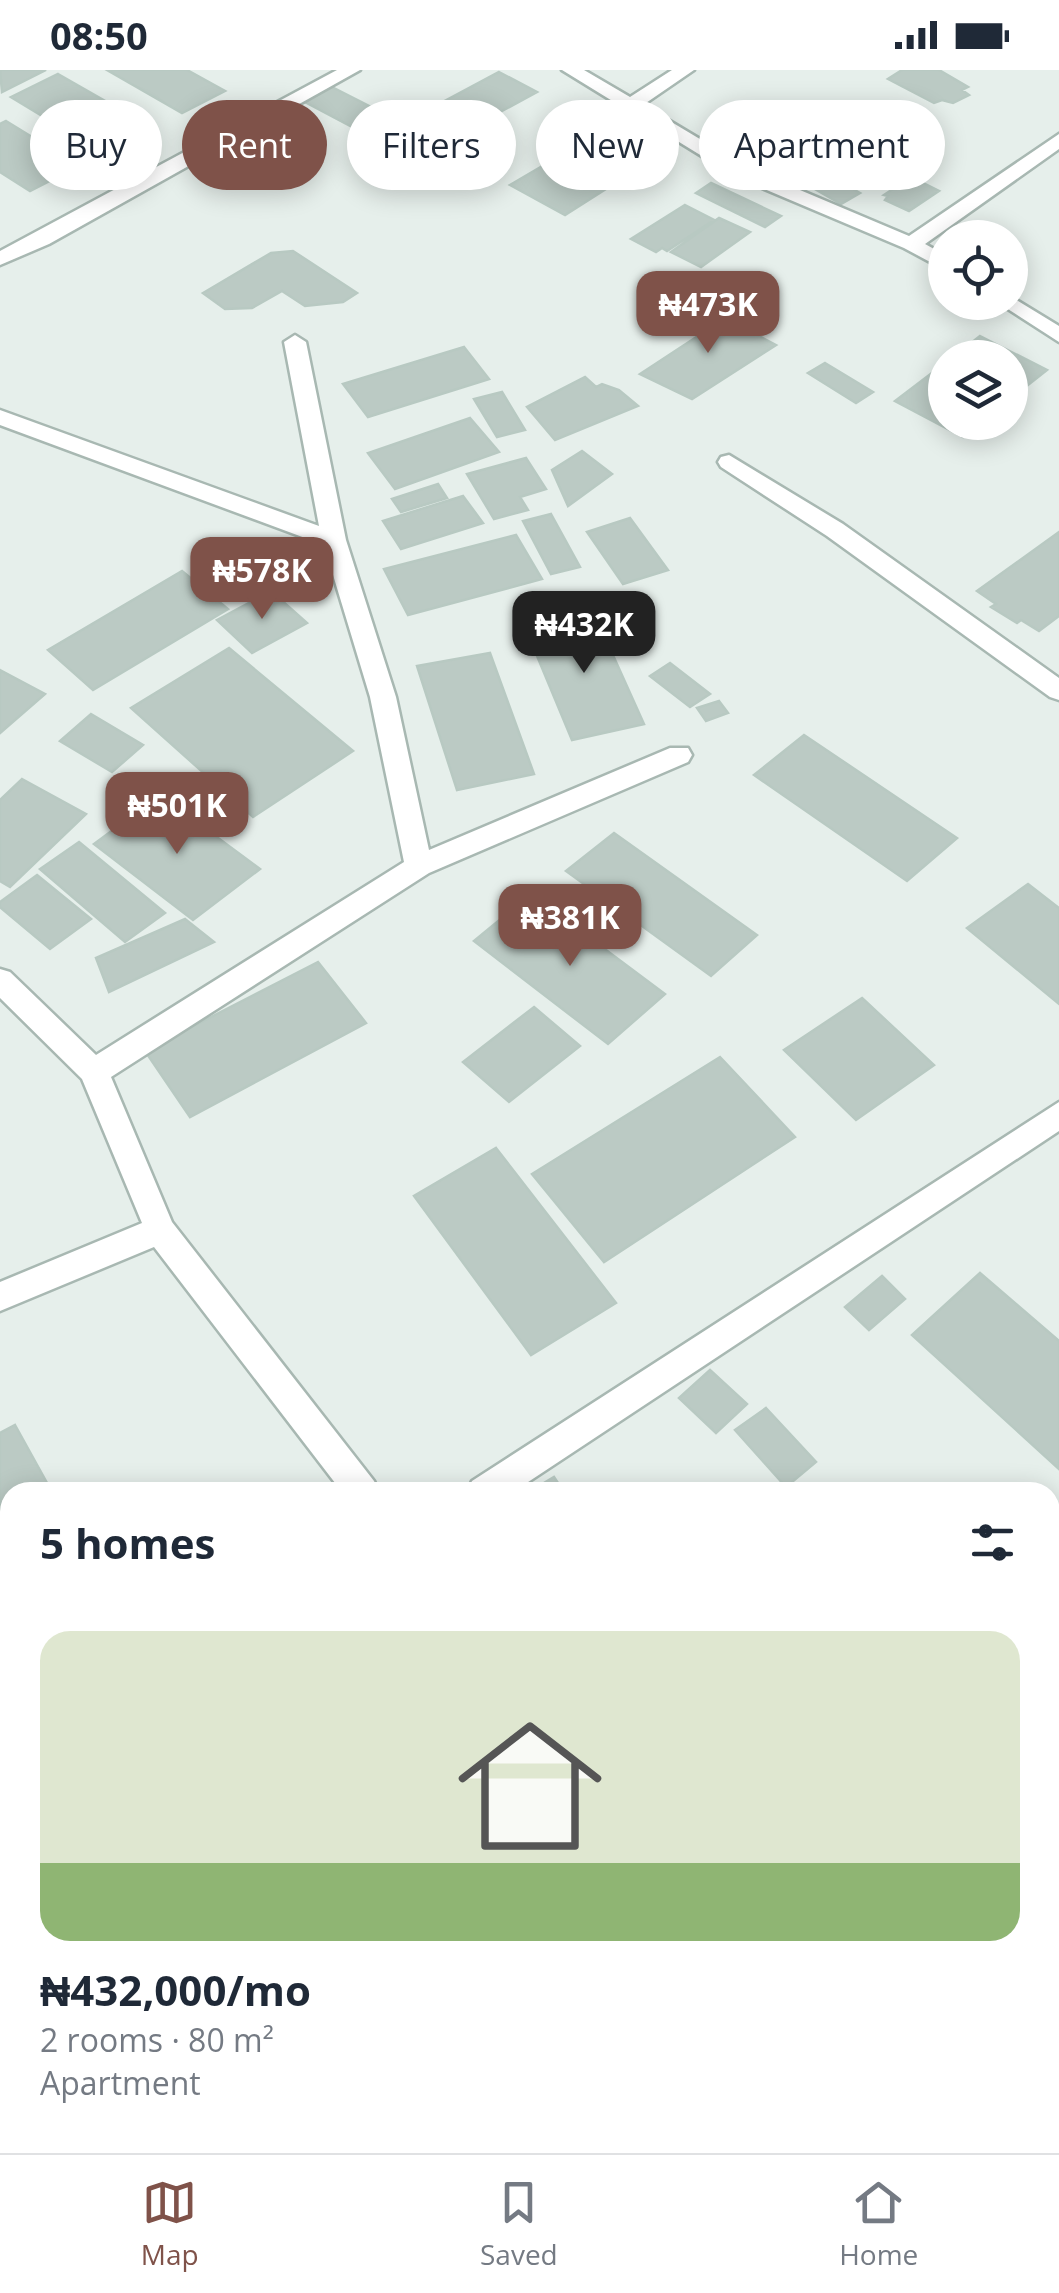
<!DOCTYPE html>
<meta charset="utf-8">
<style>
:root{--surface:#fff;--page:#f2f2f3;--text:#1f2937;--muted:#747a83;--line:#e0e1e3;--accent:#7f5249}
body{margin:0;font-family:"Open Sans",sans-serif;background:var(--page);color:var(--text);height:100vh;display:flex;flex-direction:column;font-size:38px;white-space:nowrap}
*{box-sizing:border-box;margin:0}
p{font-size:32px;color:var(--muted)}
.icon{flex:none;width:55px;height:55px;fill:none;stroke:currentColor;stroke-width:2;stroke-linecap:round;stroke-linejoin:round}
.map{position:relative;flex:1;overflow:hidden}
.panel{position:absolute;left:0px;top:1412px;width:1060px;height:672px;display:flex;flex-direction:column;background:var(--surface);border-radius:30px 30px 0 0;box-shadow:0 5px 25px #0003}
.panel>*{flex:none}
.top-card{position:absolute;left:30px;top:30px;width:1000px;height:90px;display:flex;gap:20px}
.buttons{position:absolute;left:928px;top:150px;display:grid;gap:20px}
.buttons a{display:grid;place-items:center;width:100px;height:100px;border-radius:50%;background:var(--surface);box-shadow:0 5px 25px #0003;font-size:50px}
.price{position:absolute;translate:-50% -85px;padding:0 22px;border-radius:20px;background:var(--accent);color:#fff;font-size:32px;line-height:65px;filter:drop-shadow(0 2px 5px #0008)}
.price::after{content:'';position:absolute;left:50%;top:60px;width:30px;height:22px;margin-left:-15px;background:inherit;clip-path:polygon(0 0,100% 0,50% 100%)}
.price.selected{background:#222;color:#fff}
ul{padding:0;list-style:none}
li{display:grid;align-content:center;gap:20px;height:530px;padding:0 40px}
li+li{border-top:2px solid var(--line)}
li span{display:grid;place-items:center;height:310px;border-radius:30px;color:#555}
li>.icon{margin-inline-start:auto}
span .icon{width:180px;height:180px;fill:#fffc;stroke-width:1}
li b{font-size:42px}
h2{display:flex;justify-content:space-between;align-items:center;height:120px;padding:0 40px;font-size:42px}
.tag{padding:0 35px;border-radius:45px;background:var(--surface);box-shadow:0 5px 25px #0003;font-size:35px;line-height:90px}
.tag.selected{background:var(--accent);color:#fff}
.status{display:flex;justify-content:space-between;align-items:center;height:70px;padding:0 50px;background:var(--surface);direction:ltr}
.status svg{height:28px;fill:currentColor}
.menu{display:flex;justify-content:space-around;align-items:center;height:140px;border-top:2px solid var(--line);background:var(--surface);font-size:28px;color:var(--muted)}
.menu a{display:grid;justify-items:center;gap:5px}
.menu .selected{color:var(--accent)}
.map>svg:first-child{display:block}
</style>
<div class="status"><b>08:50</b><svg viewBox="0 0 49 12"><path d="M0 12V9h3v3zM5 12V6h3v6zM10 12V3h3v9zM15 12V0h3v12zM26 1h20v11H26zM47 4h2v5h-2z"/></svg></div>
<div class="map">
<svg width="1059" height="2083" viewBox="0 0 1059 2083">
<rect width="100%" height="100%" fill="#e6efeb"/>
<path fill="#bbcac4" stroke="#b8c9c2" stroke-width="2.5" d="M0 0H46L2 22Z
M107 0H187L225 21 182 43Z
M902 0H939L968 17 962 20 969 25 953 33 942 30 934 33 888 9Z
M499 2 537 22 465 61 426 41Z
M58 4 147 55 132 66 118 60 115 75 95 78 11 27Z
M330 16 385 44 358 60 303 31Z
M6 51 79 96 30 121 0 102V54Z
M607 53 625 64 610 72 591 61Z
M834 59 909 102 890 118 841 89 830 94 804 74Z
M448 60 469 69 455 80 433 71Z
M592 67 645 94 565 145 510 115Z
M794 86 860 123 841 134 775 96Z
M908 109 917 110 939 121 909 141 885 130 888 126 884 125Z
M711 113 781 146 765 157 696 123Z
M685 135 714 150 667 181 662 178 656 182 631 169Z
M719 148 750 162 701 197 671 182Z
M293 181 357 223 343 232 305 236 282 221 252 238 225 239 203 223 271 183Z
M708 239 776 275 692 329 640 304 701 264 690 257Z
M980 266 1047 300 1010 329V288H952Z
M464 277 489 309 368 347 343 314Z
M825 293 873 322 856 333 808 303Z
M945 293V352H981L963 367 895 331Z
M585 307 596 317 602 314 619 320 638 336 555 370 527 337Z
M502 322 525 360 497 367 474 329Z
M470 348 499 382 395 419 368 383Z
M582 381 612 404 568 436 552 400Z
M526 388 546 419 520 427 528 440 494 449 467 404Z
M438 414 447 428 401 442 392 429Z
M463 426 483 453 401 479 383 451Z
M551 444 580 497 551 504 523 451Z
M630 448 668 500 623 514 587 462Z
M1059 462V546L1039 561 1021 550 1017 553 991 537 996 534 977 521Z
M516 465 542 509 408 545 384 499Z
M182 501 228 539 93 620 48 580Z
M271 521 307 553 252 583 217 550Z
M594 543 644 654 572 670 525 557Z
M229 578 353 681 253 747 131 638Z
M490 583 534 704 457 720 417 596Z
M670 593 710 624 690 637 650 606Z
M0 600 45 624 0 663Z
M719 631 728 643 706 651 697 638Z
M91 644 143 675 112 702 60 671Z
M804 665 957 768 907 811 754 705Z
M22 709 86 744 10 817 0 811V730Z
M160 725 260 799 193 850 94 774Z
M614 763 757 865 711 906 566 801Z
M79 772 165 843 125 872 40 799Z
M37 805 91 849 50 879 0 837V832Z
M1028 814 1059 838V934L967 858Z
M531 824 665 924 608 974 474 871Z
M185 849 214 872 109 922 96 888Z
M318 892 366 953 190 1047 145 981Z
M862 928 934 995 856 1050 784 980Z
M534 937 580 976 509 1032 463 992Z
M720 987 795 1067 604 1192 532 1104Z
M496 1078 616 1233 531 1285 414 1126Z
M980 1203 1059 1271V1399L912 1265Z
M882 1206 905 1229 869 1260 845 1237Z
M710 1300 747 1334 716 1363 679 1328Z
M766 1338 816 1392 786 1417 735 1360Z
M15 1355 52 1422H10V1527L0 1507V1363Z
M554 1407 564 1422H529Z
M1059 1505V1625L1050 1615V1512Z
M0 1636 10 1656V1681L0 1687Z
M1050 1728 1059 1739V1873L1050 1881Z
M10 1745V1935L0 1941V1752Z"/>
<g fill="none" stroke-linecap="round" stroke-linejoin="round">
<g stroke="#a8b8b2" stroke-width="5">
<path id="minor" d="M337 0H360L49 174 0 195V181Z
M562 0H584L630 27 672 0H694L643 35 750 99 909 166 1059 64V79L925 174 945 185V200L904 178 736 107Z
M1010 226 1059 256V272L997 232H1010Z
M295 265 306 272 346 470 396 627 429 780 670 678H688L692 685 688 692 429 803 111 1007 172 1152 374 1411 379 1422H342L154 1177 0 1241V1212L142 1153 82 1009 0 928V899L10 902 96 985 404 792 370 627 324 475 0 355V340L319 456 284 272Z
M729 385 843 454 1059 608V630L1050 627 827 466 721 397 718 392 721 387Z
M1059 1032V1061L513 1422H467L472 1411Z
M1059 2012V2057L1050 2060V2015Z
M10 2025V2067L0 2071V2029Z
M784 2075H828L832 2083H788Z
M983 2075H1030L1026 2083H979Z"/>
</g>
<use href="#minor" fill="#fff" fill-rule="evenodd"/>
</g>
</svg>
<div class="buttons">
<a><svg class="icon" aria-label="locate" viewBox="0 0 24 24"><circle cx="12" cy="12" r="6"/><path d="M12 2v4M12 18v4M2 12h4M18 12h4"/></svg></a>
<a><svg class="icon" aria-label="layers" viewBox="0 0 24 24"><path d="M12 4l9 5-9 5-9-5zM3 14l9 5 9-5"/></svg></a>
</div>
<b class="price" style="left:708px;top:286px">₦473K</b>
<b class="price" style="left:262px;top:552px">₦578K</b>
<b class="price selected" style="left:584px;top:606px">₦432K</b>
<b class="price" style="left:177px;top:787px">₦501K</b>
<b class="price" style="left:570px;top:899px">₦381K</b>
<div class="top-card">
<a class="tag">Buy</a>
<a class="tag selected">Rent</a>
<a class="tag">Filters</a>
<a class="tag">New</a>
<a class="tag">Apartment</a>
</div>
<section class="panel">
<h2>5 homes<svg class="icon" aria-label="filters" viewBox="0 0 24 24"><path d="M4 7h16M4 17h16"/><circle cx="9" cy="7" r="2"/><circle cx="15" cy="17" r="2"/></svg></h2>
<ul>
<li><span style="background:linear-gradient(#dfe7d0 75%,#8fb573 0)"><svg class="icon" aria-label="home" viewBox="0 0 24 24"><path d="M3 11l9-7 9 7M6 9v11h12V9"/></svg></span><div><b>₦432,000/mo</b><p>2 rooms · 80 m²</p><p>Apartment</p></div></li>
</ul>
</section>
</div>
<nav class="menu">
<a class="selected"><svg class="icon" aria-label="map" viewBox="0 0 24 24"><path d="M3 6l6-2 6 2 6-2v14l-6 2-6-2-6 2zM9 4v14M15 6v14"/></svg>Map</a>
<a><svg class="icon" aria-label="saved" viewBox="0 0 24 24"><path d="M7 4h10v16l-5-4-5 4z"/></svg>Saved</a>
<a><svg class="icon" aria-label="home" viewBox="0 0 24 24"><path d="M3 11l9-7 9 7M6 9v11h12V9"/></svg>Home</a>
</nav>
